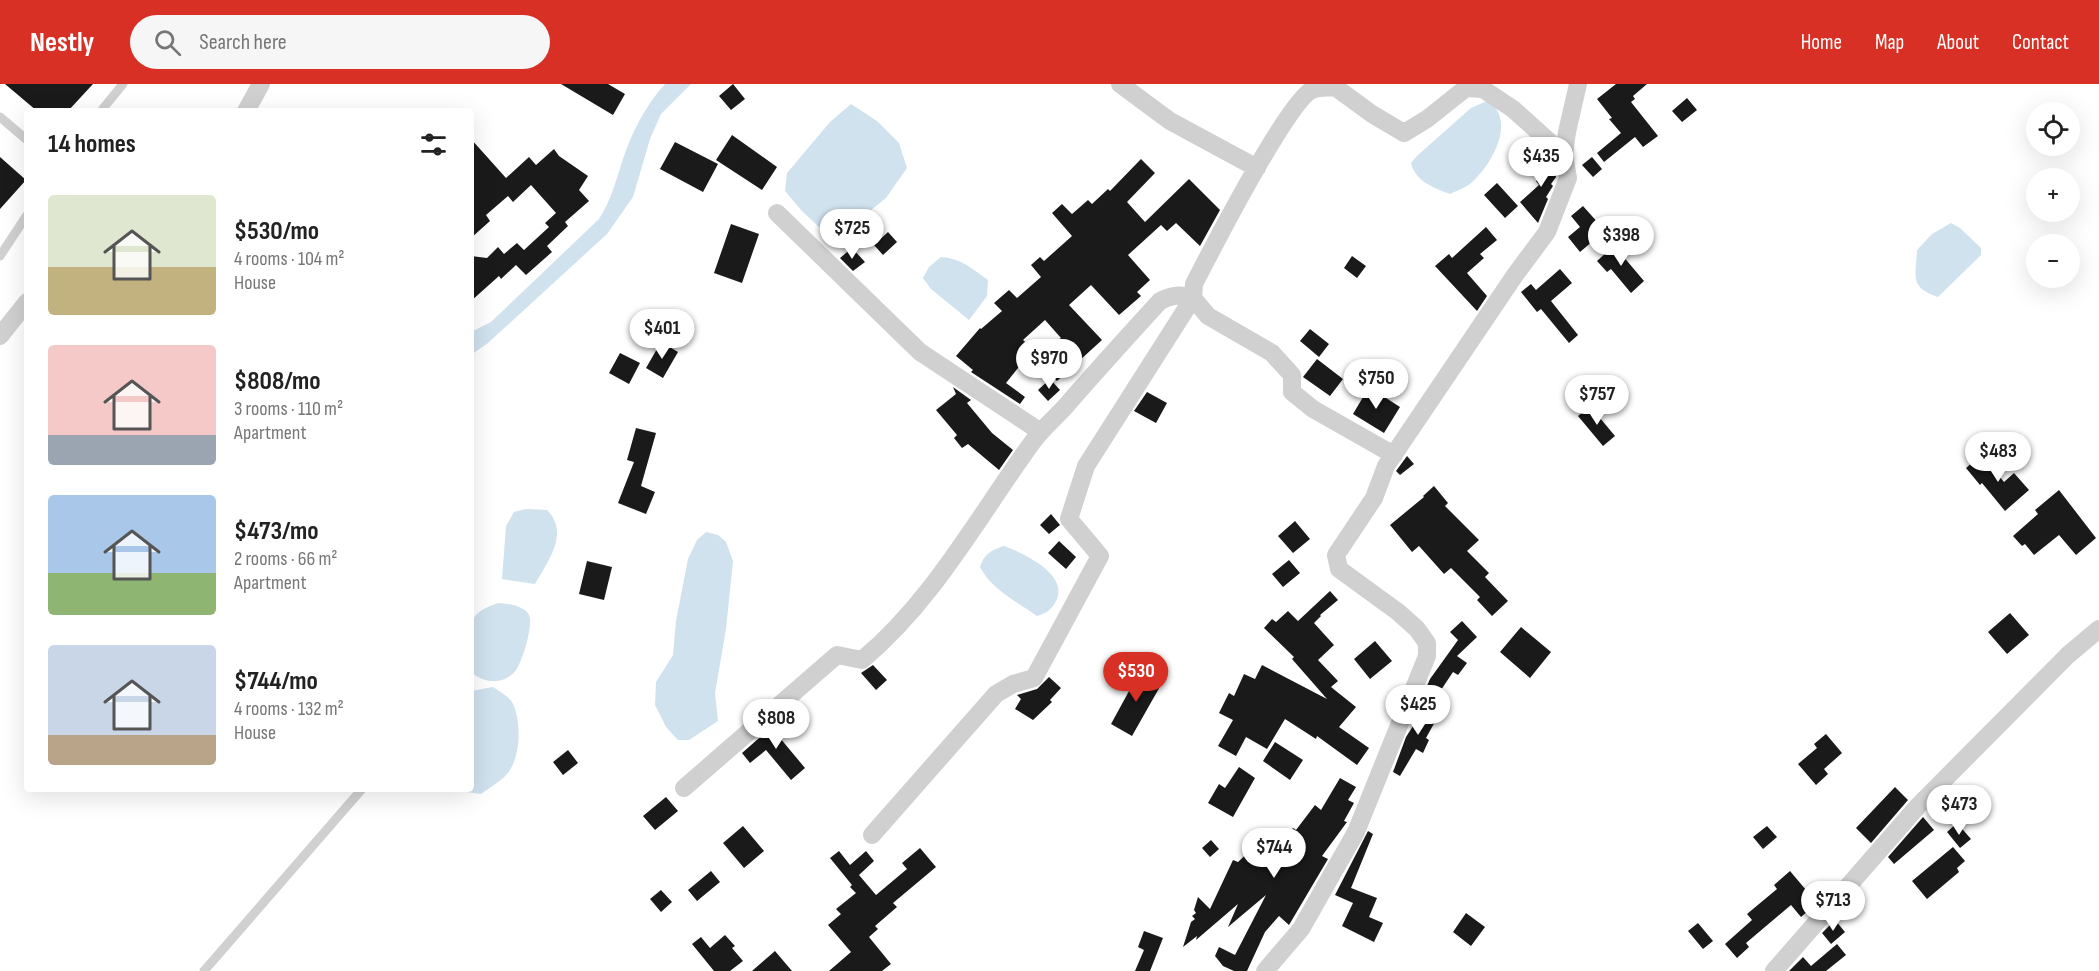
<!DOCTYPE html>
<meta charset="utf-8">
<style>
:root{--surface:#fff;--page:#f6f6f6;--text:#222;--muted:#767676;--accent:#d93025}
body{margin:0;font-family:"Sofia Sans Condensed",sans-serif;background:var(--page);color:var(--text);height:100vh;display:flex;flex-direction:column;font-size:22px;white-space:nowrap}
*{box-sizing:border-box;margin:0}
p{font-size:20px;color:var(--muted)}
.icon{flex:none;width:33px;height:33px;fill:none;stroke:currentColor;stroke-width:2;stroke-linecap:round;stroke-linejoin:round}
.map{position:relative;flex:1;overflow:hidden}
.side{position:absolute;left:24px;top:24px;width:450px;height:684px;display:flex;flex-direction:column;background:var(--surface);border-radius:6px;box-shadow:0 6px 24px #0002}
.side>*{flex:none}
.controls{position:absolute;left:2026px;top:18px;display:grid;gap:12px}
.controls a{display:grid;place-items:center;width:54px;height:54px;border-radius:50%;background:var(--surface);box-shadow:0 6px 24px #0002;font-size:30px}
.price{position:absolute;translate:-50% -51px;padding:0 14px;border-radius:21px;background:#fff;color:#222;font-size:20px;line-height:39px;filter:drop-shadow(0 2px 3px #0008)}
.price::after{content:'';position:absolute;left:50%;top:36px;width:18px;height:14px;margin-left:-9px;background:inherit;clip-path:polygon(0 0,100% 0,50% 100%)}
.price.current{background:var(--accent);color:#fff}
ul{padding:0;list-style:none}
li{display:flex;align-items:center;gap:18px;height:150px;padding:0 24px}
li span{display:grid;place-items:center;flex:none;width:168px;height:120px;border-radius:6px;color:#555}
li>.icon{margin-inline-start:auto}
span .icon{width:72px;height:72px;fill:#fffc;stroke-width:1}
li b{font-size:26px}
h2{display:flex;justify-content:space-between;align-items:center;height:72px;padding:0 24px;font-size:26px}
header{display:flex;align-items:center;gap:36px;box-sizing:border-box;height:84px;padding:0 30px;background:var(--accent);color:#fff}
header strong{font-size:28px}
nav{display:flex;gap:33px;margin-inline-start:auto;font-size:21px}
.search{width:420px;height:54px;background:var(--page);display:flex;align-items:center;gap:15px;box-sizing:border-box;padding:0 21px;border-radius:33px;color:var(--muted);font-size:22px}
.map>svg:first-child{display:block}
</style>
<header>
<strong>Nestly</strong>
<div class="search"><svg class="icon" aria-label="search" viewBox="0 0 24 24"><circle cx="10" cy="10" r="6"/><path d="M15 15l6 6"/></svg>Search here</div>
<nav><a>Home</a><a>Map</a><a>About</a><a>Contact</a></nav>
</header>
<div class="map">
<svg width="2099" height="887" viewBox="0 0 2099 887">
<rect width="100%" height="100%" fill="#fff"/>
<path fill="#cfe2ee" d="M665 0H691L661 30 650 55 633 113 607 150 488 259 471 271V248L491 238 599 135C611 116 615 100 622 78 631 50 645 22 665 0Z
M1489 16C1492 20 1496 24 1498 28 1509 51 1488 84 1471 99 1465 104 1456 107 1450 110 1434 104 1415 97 1411 79L1418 71 1471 24Z
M851 20 877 37 899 59 907 84 886 114 855 139 819 143 802 127 785 107 787 89 830 38Z
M1951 139 1960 144 1981 164V171L1938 213C1909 203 1916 193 1917 166L1932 150Z
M941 173C960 174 973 185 988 196L987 212 969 236 931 205 923 194 929 183Z
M526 425 547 426C570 449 548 477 535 500L502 495 506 442 514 428Z
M706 448 718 451 726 458 733 477 726 545 715 609 718 637 689 656H678L666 643 655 621 656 598 673 571 676 537 688 475 697 456Z
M1004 462C1023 469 1072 491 1055 519 1050 527 1046 529 1037 532 1017 518 991 505 980 483 984 470 991 466 1004 462Z
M498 519C509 520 520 521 528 529 535 538 522 578 516 586 504 602 483 599 471 588 471 574 468 545 474 534 478 526 490 522 498 519Z
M493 603C499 607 508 612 512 618 522 636 521 674 507 690 500 698 489 704 481 710L466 708 461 705H471V607Z"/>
<path fill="#1a1a1a" d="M5 0H93L68 27H37Z
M561 0H608L625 10 613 31Z
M733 0 745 15 731 26 719 12Z
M1616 0H1647L1633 12 1635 15 1631 18 1658 52 1643 63 1635 53 1604 78 1597 69 1621 49 1609 35 1612 34 1597 15Z
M1687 14 1697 26 1682 38 1672 27Z
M732 51 777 83 762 106 716 76Z
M471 55 506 94 529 73 536 81 554 65 559 72 588 92 579 106 589 117 565 138 568 142 547 162 552 168 526 191 516 181 501 195 499 192 471 217V172L487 174 498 163 504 170 517 159 524 166 549 143 545 139 556 129 531 101 513 118 508 112 486 131 490 137 471 154Z
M675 58 718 80 703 108 660 85Z
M1544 68 1554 77 1556 93 1551 100 1553 102 1546 113 1548 115 1538 139 1520 118 1539 101 1536 97 1545 89 1534 77Z
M0 73 26 96 0 125Z
M1592 73 1602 85 1593 93 1582 81Z
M1141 75 1155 89 1127 118 1145 138 1189 95 1220 126 1200 162 1176 139 1167 147 1161 141 1128 171 1150 196 1137 208 1141 212 1119 231 1091 201 1069 221 1102 256 1057 297 1040 279 1061 260 1058 256 1061 254 1045 236 1023 256 1033 265 1006 299 1025 313 1020 320 971 288 973 286 956 272 980 244 981 245 1002 227 994 219 1009 206 1017 214 1041 193 1031 181 1040 173 1044 177 1072 152 1052 129 1062 120 1072 130 1088 116 1092 120 1108 105 1110 107Z
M1497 99 1518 122 1505 134 1484 111Z
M1583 122 1600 141 1588 152 1593 157 1580 168 1568 153 1580 143 1571 132Z
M1631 133 1641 146 1630 155 1619 143Z
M731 140 759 150 742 199 714 189Z
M1486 143 1497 156 1480 170 1484 174 1467 189 1487 212 1477 227 1435 182 1449 170 1452 174Z
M888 148 897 158 883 171 874 161Z
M1620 156 1628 166 1622 171 1644 197 1631 209 1611 185 1607 188 1597 177Z
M852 164 865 178 853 187 840 174Z
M1352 172 1366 182 1357 194 1344 184Z
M1560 185 1572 199 1551 217 1578 251 1569 259 1541 225 1537 228 1521 208 1531 200 1536 206Z
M1310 245 1329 260 1319 273 1300 257Z
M661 258 678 268 663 294 646 284Z
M620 269 640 279 629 300 609 289Z
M1317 275 1343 295 1330 312 1303 293Z
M1050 295 1060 306 1048 317 1038 306Z
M953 303 971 316 967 319 992 349 1013 366 999 386 968 360 962 364 954 354 957 351 936 326 956 310Z
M1369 303 1400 323 1384 349 1353 330Z
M1147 308 1167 319 1156 339 1134 327Z
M1590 322 1615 352 1603 362 1578 332Z
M636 344 656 349 641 402 655 408 646 430 618 419 634 378 627 376Z
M1981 371 2004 398 2014 389 2029 406 2005 427 1982 399 1980 401 1966 384Z
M1407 372 1414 380 1400 391 1396 387Z
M1434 402 1448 419 1445 422 1479 456 1467 467 1489 489 1485 493 1508 517 1492 532 1477 516 1480 513 1451 484 1444 490 1419 462 1412 468 1390 441 1424 413 1423 412Z
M2059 406 2096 454 2076 471 2059 451 2034 471 2025 460 2022 462 2013 452 2038 430 2035 426Z
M1051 430 1060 441 1049 450 1040 441Z
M1295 437 1310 455 1293 469 1278 452Z
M1059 457 1076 473 1066 485 1048 469Z
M1289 476 1300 489 1283 503 1272 490Z
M587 477 612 483 604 516 579 510Z
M1330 507 1338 516 1320 531 1321 532 1314 539 1334 561 1318 576 1338 597 1331 603 1356 623 1339 643 1369 664 1357 681 1317 652 1316 655 1285 635 1267 665 1246 653 1236 672 1218 662 1233 636 1219 629 1229 609 1234 612 1244 590 1255 595 1262 581 1327 615 1292 575 1294 573 1264 544 1272 535 1276 538 1288 527 1298 537Z
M2010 529 2029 551 2007 570 1988 548Z
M1462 537 1477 553 1457 572 1467 579 1458 591 1453 588 1437 612 1426 604 1430 595 1458 556 1450 548Z
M1521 543 1551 568 1530 594 1500 568Z
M1375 557 1392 577 1370 595 1354 575Z
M873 581 887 596 876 606 861 589Z
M1140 587 1162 599 1132 652 1111 640Z
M1049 593 1061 604 1050 616 1052 618 1033 636 1015 625 1021 615 1017 611 1037 605Z
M1429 617 1442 625 1426 654 1429 656 1423 669 1416 665 1400 692 1393 688 1406 653Z
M781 635 790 646 780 654 805 684 791 696 766 666 750 679 742 669Z
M1826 650 1842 669 1824 685 1828 690 1816 701 1798 680 1817 664 1814 660Z
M1275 658 1303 676 1290 696 1263 677Z
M568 666 578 679 563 691 553 678Z
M1239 683 1255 694 1233 733 1208 719 1219 700 1225 704Z
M1340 694 1356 703 1348 716 1354 719 1344 737 1347 738 1322 772 1328 775 1289 841 1279 832 1265 848 1247 887H1234L1223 882 1215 872 1219 863 1235 871 1266 811 1228 843 1238 820 1196 856 1197 852 1183 863 1191 838 1195 835 1192 832 1196 829 1194 826 1198 813 1210 825 1233 776 1238 778 1259 758 1269 769 1271 767 1275 770 1293 744 1296 746 1315 721 1321 726Z
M1895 703 1908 716 1871 759 1856 744Z
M666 713 678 727 655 746 643 732Z
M1923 733 1934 746 1894 780 1888 773Z
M1957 739 1971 755 1960 764 1947 748Z
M743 742 764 767 744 784 723 759Z
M1767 742 1777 753 1763 765 1753 753Z
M1368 747 1373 750 1351 804 1377 814 1369 833 1383 839 1374 858 1342 842 1353 819 1335 811Z
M1211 756 1219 765 1210 773 1202 764Z
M1953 763 1965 777 1957 784 1959 788 1927 815 1912 797Z
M920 764 936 783 893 819 897 823 875 842 878 845 869 853 891 880 882 887H829L851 868 828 841 841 830 836 825 856 809 850 803 852 801 830 774 839 767 850 781 866 767 874 777 859 791 876 811 907 785 902 779Z
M711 787 720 798 697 817 688 806Z
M1790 787 1817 819 1801 833 1791 821 1746 859 1749 863 1737 874 1725 860 1752 836 1747 830 1777 805 1774 801Z
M661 806 672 818 661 828 650 815Z
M1466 829 1485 843 1471 862 1453 848Z
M1835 836 1845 848 1831 860 1822 849Z
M1698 839 1713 857 1703 865 1688 847Z
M1144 847 1163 854 1150 887H1135L1144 866 1138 863Z
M725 851 735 862 732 864 743 877 730 887H714L692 860 701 853 710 864Z
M1837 860 1846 871 1826 887H1789L1803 873 1811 882Z
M775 867 792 887H752Z"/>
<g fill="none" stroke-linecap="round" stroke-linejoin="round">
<path stroke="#d0d0d0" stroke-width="9" d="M101 27 123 0
M0 33 27 56
M0 172 27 131
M204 887 362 705"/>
<path stroke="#d0d0d0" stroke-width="18" d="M1120 0 1170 37 1257 84
M246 27 261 0
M777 129 920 268 1041 348
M0 252 27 218
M1394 371 1313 325 1292 308V291L1272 269 1208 232 1193 214 1194 200C1210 169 1288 16 1312 6 1318 3 1329 4 1335 3L1372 30 1404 49 1427 35 1466 4 1483 5 1513 25 1564 71
M684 704 837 571 862 576C934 516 979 431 1034 356 1043 344 1055 334 1065 323 1096 287 1128 252 1160 217 1172 211 1180 210 1193 214L1086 382 1069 435 1100 472 1034 594 1013 600 996 610 872 751
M1265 887 1301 845 1356 748 1427 572V559L1417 545 1398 528 1339 485 1336 471 1374 414 1386 382 1515 191 1547 148 1568 94 1564 71 1567 48 1578 0
M1774 887 1918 722 2068 571 2099 545"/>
</g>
</svg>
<div class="controls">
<a><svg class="icon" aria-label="locate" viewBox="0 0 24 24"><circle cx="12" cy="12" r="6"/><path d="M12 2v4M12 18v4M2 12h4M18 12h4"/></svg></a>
<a>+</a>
<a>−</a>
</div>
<b class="price" style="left:1541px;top:104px">$435</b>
<b class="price" style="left:852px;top:176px">$725</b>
<b class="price" style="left:1621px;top:183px">$398</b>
<b class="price" style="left:662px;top:276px">$401</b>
<b class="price" style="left:1049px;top:306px">$970</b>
<b class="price" style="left:1376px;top:326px">$750</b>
<b class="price" style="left:1597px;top:342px">$757</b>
<b class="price" style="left:1998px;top:399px">$483</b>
<b class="price current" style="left:1136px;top:619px">$530</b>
<b class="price" style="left:1418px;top:652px">$425</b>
<b class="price" style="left:776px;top:666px">$808</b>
<b class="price" style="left:1959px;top:752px">$473</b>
<b class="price" style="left:1274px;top:795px">$744</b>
<b class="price" style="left:1833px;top:848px">$713</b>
<section class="side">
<h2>14 homes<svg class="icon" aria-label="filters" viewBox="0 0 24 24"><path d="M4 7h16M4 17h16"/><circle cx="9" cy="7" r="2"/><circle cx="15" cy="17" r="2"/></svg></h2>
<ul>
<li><span style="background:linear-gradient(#dfe7d0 60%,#c2b280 0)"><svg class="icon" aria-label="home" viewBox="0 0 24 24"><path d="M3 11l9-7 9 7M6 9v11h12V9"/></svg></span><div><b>$530/mo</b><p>4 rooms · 104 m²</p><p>House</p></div></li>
<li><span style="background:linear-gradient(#f6c9c9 75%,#9aa5b1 0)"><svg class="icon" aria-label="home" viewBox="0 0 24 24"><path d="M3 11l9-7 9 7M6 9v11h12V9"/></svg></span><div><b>$808/mo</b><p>3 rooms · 110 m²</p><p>Apartment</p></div></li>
<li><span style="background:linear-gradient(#a9c7e8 65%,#8fb573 0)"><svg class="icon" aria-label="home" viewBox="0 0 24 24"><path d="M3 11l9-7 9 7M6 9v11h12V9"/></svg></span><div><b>$473/mo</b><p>2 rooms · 66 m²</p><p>Apartment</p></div></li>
<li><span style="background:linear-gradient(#c9d6e8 75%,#b9a48a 0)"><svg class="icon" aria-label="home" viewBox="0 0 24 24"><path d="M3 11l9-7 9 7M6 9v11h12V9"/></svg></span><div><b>$744/mo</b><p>4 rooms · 132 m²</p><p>House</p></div></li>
</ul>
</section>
</div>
